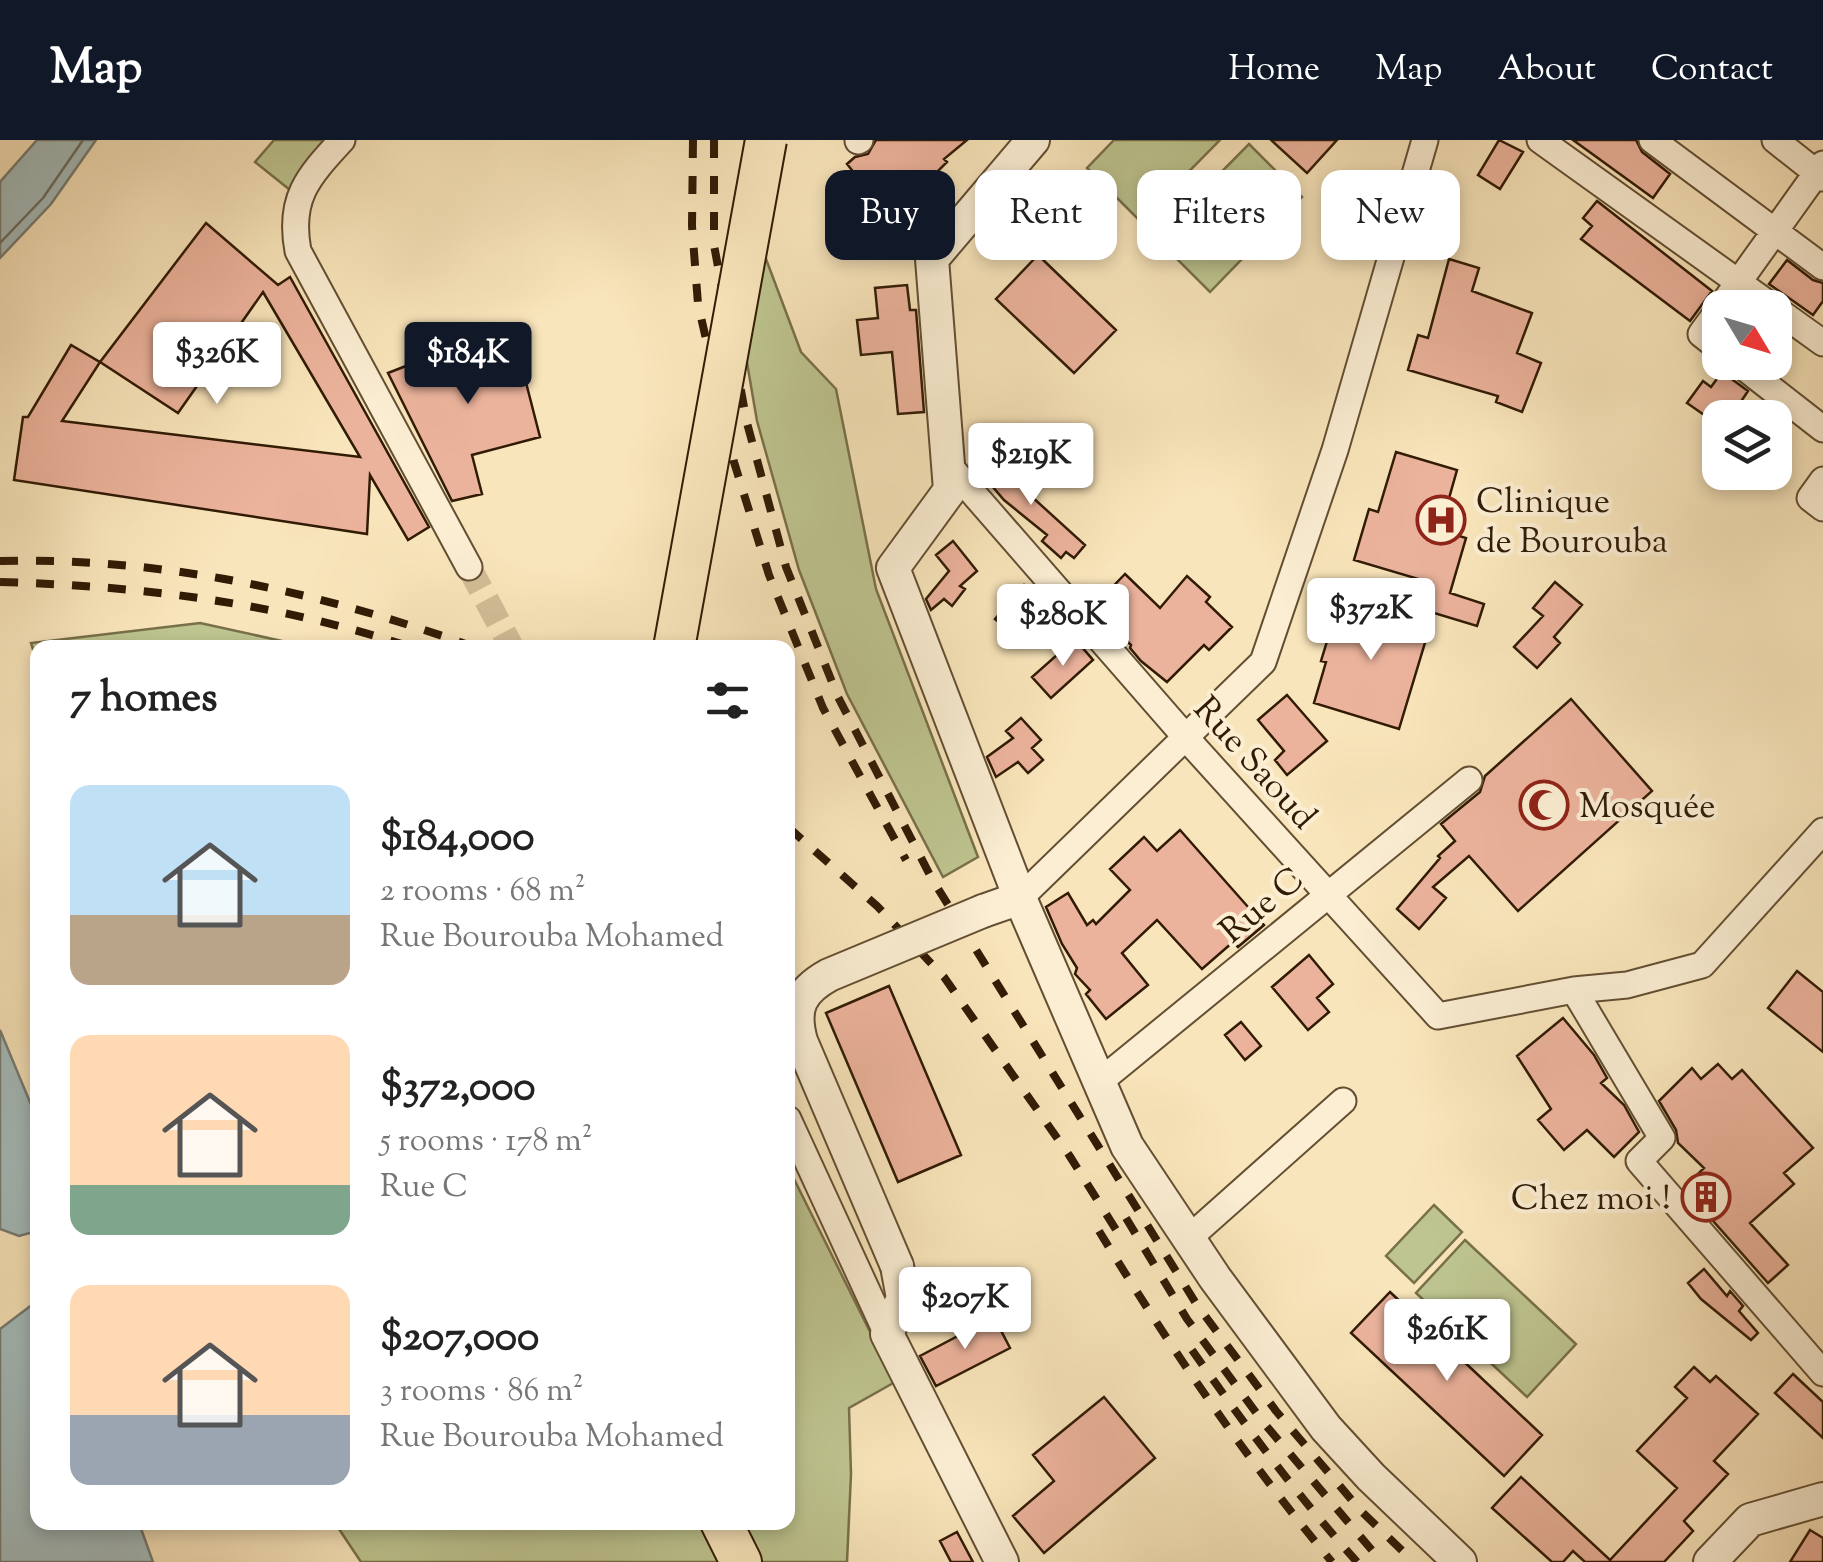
<!DOCTYPE html>
<meta charset="utf-8">
<style>
:root{--surface:#fff;--page:#f2f2f2;--text:#222;--muted:#767676;--accent:#111827}
body{margin:0;font-family:"Sorts Mill Goudy",serif;background:var(--page);color:var(--text);height:100vh;display:flex;flex-direction:column;font-size:38px;white-space:nowrap}
*{box-sizing:border-box;margin:0}
p{font-size:32px;color:var(--muted)}
.icon{flex:none;width:55px;height:55px;fill:none;stroke:currentColor;stroke-width:2;stroke-linecap:round;stroke-linejoin:round}
.map{position:relative;flex:1;overflow:hidden}
.panel{position:absolute;left:30px;top:500px;width:765px;height:890px;display:flex;flex-direction:column;background:var(--surface);border-radius:20px;box-shadow:0 5px 15px #0003}
.panel>*{flex:none}
.top-card{position:absolute;left:825px;top:30px;width:848px;height:90px;display:flex;gap:20px}
.needle{width:65px;rotate:128deg}
.controls{position:absolute;left:1702px;top:150px;display:grid;gap:20px}
.controls a{display:grid;place-items:center;width:90px;height:90px;border-radius:20px;background:var(--surface);box-shadow:0 5px 15px #0003;font-size:50px}
.price{position:absolute;translate:-50% -85px;padding:0 22px;border-radius:10px;background:#fff;color:#222;font-size:32px;line-height:65px;filter:drop-shadow(0 2px 5px #0008)}
.price::after{content:'';position:absolute;left:50%;top:60px;width:30px;height:22px;margin-left:-15px;background:inherit;clip-path:polygon(0 0,100% 0,50% 100%)}
.price.on{background:var(--accent);color:#fff}
ul{padding:0;list-style:none}
li{display:flex;align-items:center;gap:30px;height:250px;padding:0 40px}
li span{display:grid;place-items:center;flex:none;width:280px;height:200px;border-radius:20px;color:#555}
li>.icon{margin-inline-start:auto}
span .icon{width:120px;height:120px;fill:#fffc;stroke-width:1}
li b{font-size:42px}
h2{display:flex;justify-content:space-between;align-items:center;height:120px;padding:0 40px;font-size:42px}
.tag{padding:0 35px;border-radius:20px;background:var(--surface);box-shadow:0 5px 15px #0003;font-size:35px;line-height:90px}
.tag.on{background:var(--accent);color:#fff}
header{display:flex;align-items:center;gap:60px;box-sizing:border-box;height:140px;padding:0 50px;background:var(--accent);color:#fff}
header strong{font-size:48px}
nav{display:flex;gap:55px;margin-inline-start:auto;font-size:35px}
.map>svg:first-child{display:block}
</style>
<header>
<strong>Map</strong>
<nav><a>Home</a><a>Map</a><a>About</a><a>Contact</a></nav>
</header>
<div class="map">
<svg width="1823" height="1422" viewBox="0 0 1823 1422">
<rect width="100%" height="100%" fill="#f9e5bb"/>
<filter id="stains"><feTurbulence type="fractalNoise" baseFrequency=".002" numOctaves="4"/><feColorMatrix values="0 0 0 0 .2 0 0 0 0 .09 0 0 0 0 .02 0 0 0 .5 -.17"/></filter>
<radialGradient id="worn" r=".72"><stop offset=".6" stop-color="#630" stop-opacity="0"/><stop offset="1" stop-color="#630" stop-opacity=".3"/></radialGradient>
<path fill="#bec590" stroke="#78704a" stroke-width="2.5" d="M274 0H333L290 50 255 22Z
M1114 0H1220L1140 81 1087 28Z
M1249 4 1302 57 1210 152 1156 98Z
M757 95 801 212 836 249 876 449 978 717 943 737 847 554 799 430 757 281 739 176Z
M200 483 309 507 38 508 37 522 31 503Z
M788 1027 895 1242 849 1268 851 1334 847 1422H361L335 1383 788 1382Z
M1434 1065 1462 1092 1414 1143 1386 1116Z
M1465 1100 1576 1204 1527 1257 1416 1153Z"/>
<path fill="#a4bcbc" stroke="#767c73" stroke-width="2.5" d="M37 0H96L51 64 0 118V42Z
M0 890 37 979V1091L19 1096 0 1089Z
M37 1161 38 1382 139 1383 153 1422H0V1189Z"/>
<g fill="none" stroke-linecap="round" stroke-linejoin="round">
<path stroke="#6a6c60" stroke-width="2.5" d="M0 103 43 58 83 0"/>
</g>
<path fill="#ecb39c" stroke="#311b05" stroke-width="2.5" fill-rule="evenodd" d="M876 0H967L944 19 947 22 916 53 935 75 916 93 884 58 879 64 847 24 855 17 868 14Z
M1271 0H1337L1307 33Z
M1499 0 1523 12 1500 49 1478 35Z
M1573 0H1636L1642 12 1670 34 1653 58Z
M1597 61 1712 151 1690 181 1581 99 1592 86 1583 78Z
M206 83 278 145 290 137 429 387 408 400 370 335 367 394 14 340 23 277H28L71 205 100 222ZM263 152 360 317 62 281 100 222 178 273Z
M1038 115 1116 190 1074 233 996 159Z
M1449 119 1479 128 1472 151 1532 173 1517 213 1541 223 1522 272 1496 262 1498 256 1408 230 1418 195 1428 198Z
M1787 120 1813 140 1823 143V161L1813 175 1769 144Z
M907 145 910 170H916L924 272 898 274 892 212 861 215 857 180 878 178 875 148Z
M513 192 540 297 472 315 482 354 452 361 388 233 452 208Z
M1722 232 1748 251 1730 278H1720V286L1687 263 1703 241 1711 247Z
M1396 312 1457 330 1440 390 1466 398 1450 453 1484 464 1477 486 1424 470 1432 443 1354 420 1369 369 1378 372Z
M1002 315 1025 342 1020 346 1085 405 1074 418 1066 412 1061 418 1042 401 1047 395 1004 360 981 333Z
M953 401 977 431 960 446 965 449 952 466 944 459 931 470 926 459 949 431 936 415Z
M1125 434 1160 468 1187 436 1210 457 1206 462 1232 487 1209 510 1204 505 1167 542 1141 521 1130 508 1131 505 1109 483 1117 474 1102 458Z
M1555 442 1582 465 1554 497 1560 503 1537 528 1514 507 1543 476 1533 468Z
M1024 445 1048 469 1022 501 995 479Z
M1340 459 1430 486 1399 589 1314 563 1326 522 1321 521Z
M1075 499 1093 520 1051 558 1032 537Z
M1287 555 1327 601 1287 635 1275 620 1284 611 1258 580Z
M1571 559 1652 651 1518 771 1469 716 1433 747 1446 758 1419 789 1397 769 1440 718 1438 716 1455 701 1441 684 1480 652 1485 636Z
M1021 578 1041 600 1032 608 1043 620 1028 633 1018 622 996 637 987 617 1013 598 1006 591Z
M1180 690 1264 785 1238 807 1233 802 1202 829 1157 780 1122 813 1148 845 1106 879 1086 854 1090 850 1075 834 1077 828 1062 804 1046 767 1068 753 1087 785 1093 780 1096 784 1130 750 1110 729 1144 697 1157 711Z
M1309 815 1333 844 1317 858 1329 872 1308 890 1272 847Z
M1797 831 1823 852V912L1768 868Z
M889 846 961 1015 898 1042 826 873Z
M1563 878 1594 915 1607 938 1601 943 1624 965 1639 992 1614 1017 1587 990 1564 1010 1538 980 1551 969 1517 916Z
M1241 882 1261 906 1245 920 1225 895Z
M1718 924 1732 939 1742 930 1813 1008 1784 1033 1794 1044 1750 1083 1788 1125 1768 1143 1684 1048 1704 1028 1678 1003 1676 990 1659 961 1692 928 1701 939Z
M1704 1129 1727 1156 1730 1151 1743 1166 1739 1171 1758 1193 1751 1200 1701 1159 1688 1143Z
M1390 1152 1542 1295 1504 1336 1351 1193Z
M994 1177 1010 1208 936 1246 920 1216Z
M1694 1227 1710 1242 1716 1236 1758 1274 1714 1321 1728 1334 1684 1381 1693 1391 1664 1422H1585L1573 1411 1563 1422H1552L1492 1368 1521 1337 1610 1420 1677 1348 1637 1311 1687 1258 1675 1247Z
M1793 1234 1823 1262V1298L1775 1253Z
M1104 1257 1155 1318 1044 1413 1013 1376 1054 1341 1033 1315Z
M1810 1390 1823 1398V1422H1790Z
M957 1392 973 1422H951L940 1401Z"/>
<g fill="none" stroke-linecap="round" stroke-linejoin="round">
<path stroke="#d1bd97" stroke-width="25" stroke-dasharray="25 12" stroke-linecap="butt" d="M469 427 512 508"/>
<g stroke="#634e32" stroke-width="29">
<path id="minor" d="M342 0C308 37 288 58 298 111L469 427
M1540 0 1823 203
M1652 0 1823 127
M1775 0 1823 38
M858 1 860 0
M1720 168 1823 24
M1720 168 1701 194 1720 209
M1737 222 1823 289
M946 322 1196 609 1438 876 1574 850 1662 998 1639 1021 1823 1233
M1823 340 1810 358 1823 368
M1020 758 1263 522 1335 310 1425 0
M1574 850 1627 845 1702 825 1823 691
M1098 943 1469 640
M788 979 887 1194
M1189 1098 1343 961"/>
</g>
<g stroke="#634e32" stroke-width="36">
<path id="tertiary" d="M1020 758 893 428 950 350 932 119 1033 0
M983 771 1020 758 1127 1006 1215 1138 1326 1288 1371 1337 1460 1422
M897 1126 903 1158 887 1194 1002 1422
M1710 1422 1750 1380 1823 1359"/>
</g>
<g stroke="#311b05" stroke-width="44">
<path id="primary" d="M721 1382 741 1422"/>
</g>
<use href="#minor" stroke="#fbeed3" stroke-width="25"/>
<use href="#tertiary" stroke="#fbeed3" stroke-width="32"/>
<use href="#primary" stroke="#f9e5bb" stroke-width="40"/>
<path stroke="#311b05" stroke-width="8" stroke-dasharray="18 18" stroke-linecap="butt" d="M693 0 692 86 698 164 734 322 769 435 823 568 906 720
M714 0V105L747 283 786 427 838 557 932 739 1197 1165 1276 1271 1362 1372 1414 1422
M0 421C164 417 324 453 477 508
M0 442C144 446 277 463 414 508
M788 687 877 766 944 837 1069 1015 1125 1104
M1126 1078 1187 1179 1263 1282 1382 1422
M1099 1091C1170 1207 1245 1318 1332 1422
M1192 1210C1244 1284 1297 1355 1357 1422"/>
<g stroke="#634e32" stroke-width="36" stroke-linecap="butt">
<path id="tertiary-bridge" d="M897 1126 801 901C792 868 800 851 829 835L983 771"/>
</g>
<g stroke="#311b05" stroke-width="44" stroke-linecap="butt">
<path id="primary-bridge" d="M674 508 766 0"/>
</g>
<use href="#tertiary-bridge" stroke="#fbeed3" stroke-width="32"/>
<use href="#primary-bridge" stroke="#f9e5bb" stroke-width="40"/>
</g>
<defs>
<g id="hospital-ring" transform="scale(2.5)"><circle r="9.5" fill="#fbeed3" stroke="#8f2418" stroke-width="1.5"/><path d="M-5-5h3v3.5h4V-5h3V5h-3V1.5h-4V5h-3Z" fill="#8f2418"/></g>
<g id="mosque-ring" transform="scale(2.5)"><circle r="9.5" fill="#fbeed3" stroke="#8f2418" stroke-width="1.5"/><path d="M3.5-4.9A6 6 0 1 0 3.5 4.9A5 5 0 1 1 3.5-4.9Z" fill="#8f2418"/></g>
<g id="building-ring" transform="scale(2.5)"><circle r="9.5" fill="#fbeed3" stroke="#8f2418" stroke-width="1.5"/><path d="M-4-6H4V6H1V3H-1V6H-4ZM-2.5-4.3h1.7v1.8h-1.7ZM.8-4.3h1.7v1.8H.8ZM-2.5-1h1.7V.8h-1.7ZM.8-1h1.7V.8H.8Z" fill="#8f2418"/></g>
</defs>
<g fill-rule="evenodd">
<use href="#hospital-ring" x="1441" y="380"/>
<use href="#mosque-ring" x="1544" y="665"/>
<use href="#building-ring" x="1706" y="1057"/>
</g>
<g text-anchor="middle" stroke-width="8" stroke-linejoin="round" paint-order="stroke">
<g font-size="35" fill="#311b05" stroke="#fbeed3" text-anchor="start">
<text x="1476" y="372">Clinique<tspan x="1476" dy="40">de Bourouba</tspan></text>
<text x="1579" y="677">Mosquée</text>
<text x="1671" y="1069" text-anchor="end">Chez moi !</text>
</g>
<g font-size="35" fill="#311b05" stroke="#fbeed3">
<text transform="translate(1256 622) rotate(48)" y="12">Rue Saoud</text>
<text transform="translate(1261 764) rotate(-40)" y="12">Rue C</text>
</g>
</g>
<rect width="100%" height="100%" filter="url(#stains)"/>
<rect width="100%" height="100%" fill="url(#worn)"/>
</svg>
<div class="controls">
<a><svg class="needle" viewBox="-14 -14 28 28"><path d="M0-13l5 13h-10z" fill="#e53935"/><path d="M0 13l5-13h-10z" fill="#767676"/></svg></a>
<a><svg class="icon" aria-label="layers" viewBox="0 0 24 24"><path d="M12 4l9 5-9 5-9-5zM3 14l9 5 9-5"/></svg></a>
</div>
<b class="price" style="left:217px;top:267px">$326K</b>
<b class="price on" style="left:468px;top:267px">$184K</b>
<b class="price" style="left:1031px;top:368px">$219K</b>
<b class="price" style="left:1371px;top:523px">$372K</b>
<b class="price" style="left:1063px;top:529px">$280K</b>
<b class="price" style="left:965px;top:1212px">$207K</b>
<b class="price" style="left:1447px;top:1244px">$261K</b>
<div class="top-card">
<a class="tag on">Buy</a>
<a class="tag">Rent</a>
<a class="tag">Filters</a>
<a class="tag">New</a>
</div>
<section class="panel">
<h2>7 homes<svg class="icon" aria-label="filters" viewBox="0 0 24 24"><path d="M4 7h16M4 17h16"/><circle cx="9" cy="7" r="2"/><circle cx="15" cy="17" r="2"/></svg></h2>
<ul>
<li><span style="background:linear-gradient(#bfe0f5 65%,#b9a48a 0)"><svg class="icon" aria-label="home" viewBox="0 0 24 24"><path d="M3 11l9-7 9 7M6 9v11h12V9"/></svg></span><div><b>$184,000</b><p>2 rooms · 68 m²</p><p>Rue Bourouba Mohamed</p></div></li>
<li><span style="background:linear-gradient(#ffd9b3 75%,#7fa58c 0)"><svg class="icon" aria-label="home" viewBox="0 0 24 24"><path d="M3 11l9-7 9 7M6 9v11h12V9"/></svg></span><div><b>$372,000</b><p>5 rooms · 178 m²</p><p>Rue C</p></div></li>
<li><span style="background:linear-gradient(#ffd9b3 65%,#9aa5b1 0)"><svg class="icon" aria-label="home" viewBox="0 0 24 24"><path d="M3 11l9-7 9 7M6 9v11h12V9"/></svg></span><div><b>$207,000</b><p>3 rooms · 86 m²</p><p>Rue Bourouba Mohamed</p></div></li>
</ul>
</section>
</div>
